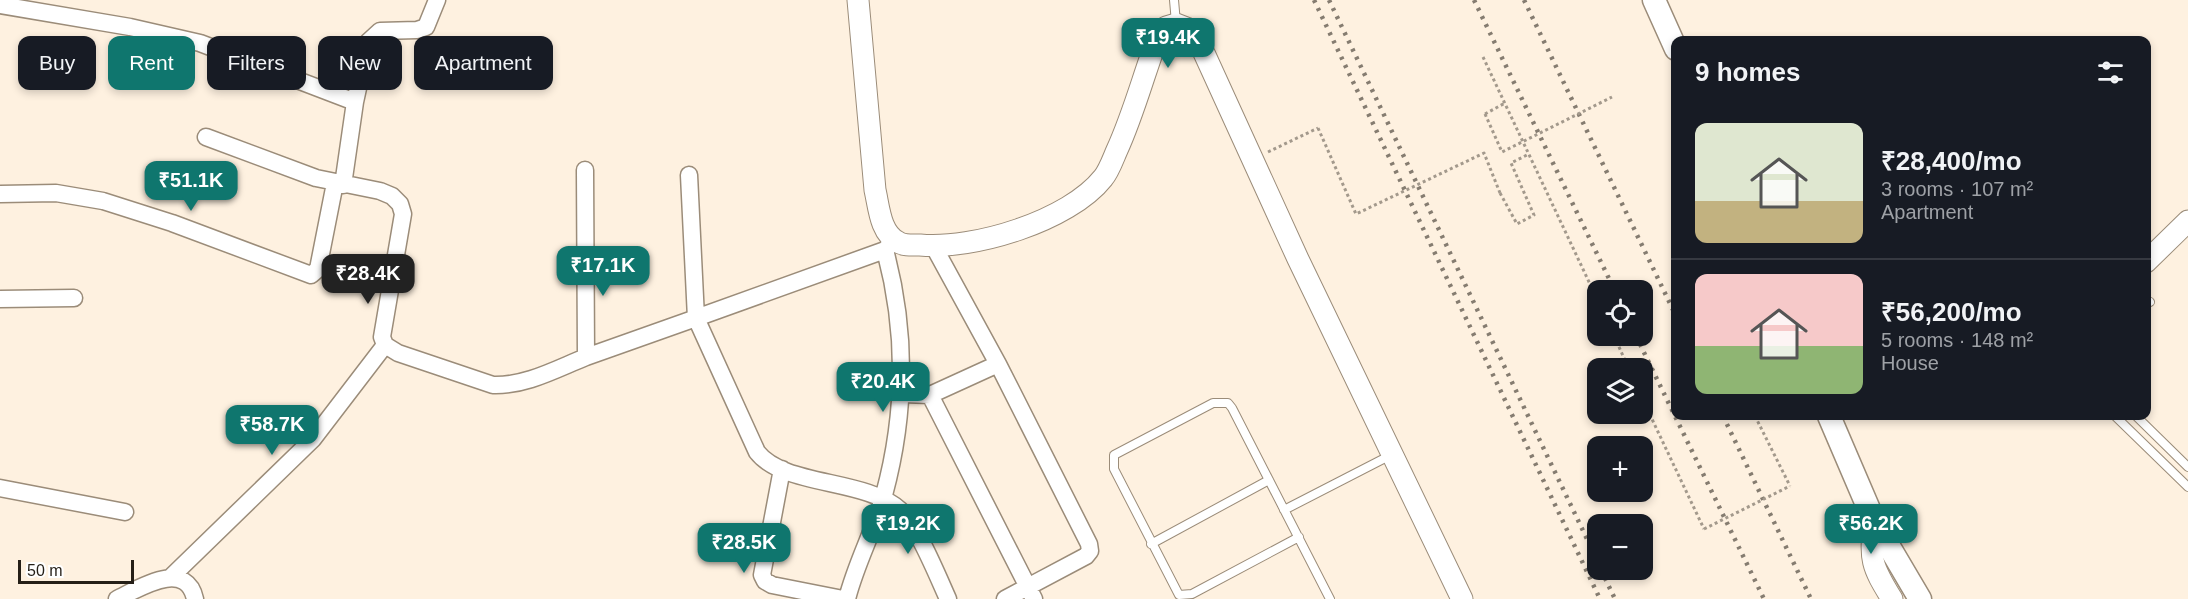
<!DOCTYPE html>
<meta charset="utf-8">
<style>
:root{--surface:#171b24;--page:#20242c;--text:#f1f3f6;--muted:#9ea1a6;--line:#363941;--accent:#0f766e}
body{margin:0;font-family:Helvetica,sans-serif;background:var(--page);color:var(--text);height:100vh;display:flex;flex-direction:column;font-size:22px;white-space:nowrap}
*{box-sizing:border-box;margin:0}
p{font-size:20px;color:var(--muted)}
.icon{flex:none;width:33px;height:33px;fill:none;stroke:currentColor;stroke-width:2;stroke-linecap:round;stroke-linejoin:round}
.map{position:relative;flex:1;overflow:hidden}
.sheet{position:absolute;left:1671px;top:36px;width:480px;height:384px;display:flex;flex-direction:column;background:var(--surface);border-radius:12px;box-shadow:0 3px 9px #0003}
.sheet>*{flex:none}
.banner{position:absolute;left:18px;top:36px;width:570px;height:54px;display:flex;gap:12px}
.fabs{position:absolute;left:1587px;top:280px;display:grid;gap:12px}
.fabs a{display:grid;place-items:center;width:66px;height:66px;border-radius:12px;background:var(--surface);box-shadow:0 3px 9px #0003;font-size:30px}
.scale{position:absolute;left:18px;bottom:15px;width:116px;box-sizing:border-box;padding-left:6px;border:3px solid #251f17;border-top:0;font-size:16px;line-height:21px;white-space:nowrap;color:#251f17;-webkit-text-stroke:4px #fff;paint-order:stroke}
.price{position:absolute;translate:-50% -51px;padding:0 14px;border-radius:12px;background:var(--accent);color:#fff;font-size:20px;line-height:39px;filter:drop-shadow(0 2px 3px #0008)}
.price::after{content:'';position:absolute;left:50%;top:36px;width:18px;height:14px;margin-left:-9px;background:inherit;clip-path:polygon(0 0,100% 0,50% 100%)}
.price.selected{background:#222;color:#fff}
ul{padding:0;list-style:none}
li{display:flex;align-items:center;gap:18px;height:150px;padding:0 24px}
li+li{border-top:2px solid var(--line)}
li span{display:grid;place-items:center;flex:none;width:168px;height:120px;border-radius:12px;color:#555}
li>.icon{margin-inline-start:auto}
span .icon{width:72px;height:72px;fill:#fffc;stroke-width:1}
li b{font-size:26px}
h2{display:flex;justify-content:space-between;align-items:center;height:72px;padding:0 24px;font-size:26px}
.tag{padding:0 21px;border-radius:12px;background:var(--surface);box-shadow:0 3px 9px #0003;font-size:21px;line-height:54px}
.tag.selected{background:var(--accent);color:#fff}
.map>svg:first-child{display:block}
</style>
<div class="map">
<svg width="2188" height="599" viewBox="0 0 2188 599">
<rect width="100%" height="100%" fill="#fef1e0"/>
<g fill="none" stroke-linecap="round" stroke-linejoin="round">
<g stroke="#9b8c79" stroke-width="10">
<path id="service" d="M1174 0 1176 23
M2146 304 2150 302
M2115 416 2188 487
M2136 416 2188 467
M1284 510 1391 455
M1299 537 1192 594 1179 595 1114 469V455L1213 403H1228L1232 408C1265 472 1297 535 1330 599
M1151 544 1269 480"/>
</g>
<g stroke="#9b8c79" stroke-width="19">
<path id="minor" d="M0 5 130 27 200 43 355 102
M206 137 316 178 380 191 392 196 400 204 403 214 382 337 385 345 398 353 493 385C526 386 556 369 586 357
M585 170 586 357 696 318 689 175
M343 185 355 102 368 42 380 31 417 30 426 27 437 0
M0 194 56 193 103 201 172 223 311 275 318 269 335 183
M934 247 998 364 1089 544 1090 551 1086 556 1005 599
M885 250 696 318 757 452C784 487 865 478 900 510 917 525 938 577 948 599
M0 299 74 298
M903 394 930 395 998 364
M930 395 1034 599
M782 469 762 575 765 581 772 585 843 599
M0 488 125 512
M171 577 313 439 385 345
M117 599C138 589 186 558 195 599
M847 599C856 563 874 531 884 495 906 414 907 332 885 250L892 243"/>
</g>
<g stroke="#9b8c79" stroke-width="23">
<path id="tertiary" d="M858 0 875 190C879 207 880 233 898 242 904 246 913 245 920 245 973 250 1069 221 1103 178 1109 171 1113 159 1117 150 1134 113 1144 73 1159 34L1166 27 1176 24 1194 31 1298 259 1462 599
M2146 262 2188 221
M1874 521C1870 561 1871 565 1892 599"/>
</g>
<g stroke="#9b8c79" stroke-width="25">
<path id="secondary" d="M1654 0 1676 49
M1829 416 1874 521 1920 599"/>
</g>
<path stroke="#a3998c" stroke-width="3" stroke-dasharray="3 3" stroke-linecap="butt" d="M1483 57 1598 301
M1485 114 1505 103
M1268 152 1318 128
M1500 193 1517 224 1534 215 1511 163 1529 154
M1614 336 1629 369
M1642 398 1704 529
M1755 416 1790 486"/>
<use href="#service" stroke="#fff" stroke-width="8"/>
<use href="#minor" stroke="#fff" stroke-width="16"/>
<use href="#tertiary" stroke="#fff" stroke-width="21"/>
<use href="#secondary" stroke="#fff" stroke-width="22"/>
<path stroke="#857c70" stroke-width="4.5" stroke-dasharray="3 6" stroke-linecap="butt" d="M1314 0 1600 599
M1329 0 1598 562
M1474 0 1615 291
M1524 0 1676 316
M1636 336 1764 599
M1723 416 1811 599
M1601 570 1615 599"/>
<path stroke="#a3998c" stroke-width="3" stroke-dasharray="3 3" stroke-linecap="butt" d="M1485 114 1502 152 1612 97
M1318 128 1356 214 1484 153 1500 193
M1704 529 1790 486"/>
</g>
</svg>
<div class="fabs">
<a><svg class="icon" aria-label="locate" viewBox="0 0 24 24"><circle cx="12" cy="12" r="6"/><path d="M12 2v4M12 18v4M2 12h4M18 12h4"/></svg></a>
<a><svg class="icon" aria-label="layers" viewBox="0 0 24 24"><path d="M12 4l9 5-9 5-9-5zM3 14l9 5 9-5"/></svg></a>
<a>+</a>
<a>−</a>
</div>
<div class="scale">50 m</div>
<b class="price" style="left:1168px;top:69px">₹19.4K</b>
<b class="price" style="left:191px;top:212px">₹51.1K</b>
<b class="price" style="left:603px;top:297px">₹17.1K</b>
<b class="price selected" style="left:368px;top:305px">₹28.4K</b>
<b class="price" style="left:883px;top:413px">₹20.4K</b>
<b class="price" style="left:272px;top:456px">₹58.7K</b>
<b class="price" style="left:908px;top:555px">₹19.2K</b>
<b class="price" style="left:1871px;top:555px">₹56.2K</b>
<b class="price" style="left:744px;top:574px">₹28.5K</b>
<div class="banner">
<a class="tag">Buy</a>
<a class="tag selected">Rent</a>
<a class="tag">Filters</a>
<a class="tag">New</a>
<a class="tag">Apartment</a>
</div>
<section class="sheet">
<h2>9 homes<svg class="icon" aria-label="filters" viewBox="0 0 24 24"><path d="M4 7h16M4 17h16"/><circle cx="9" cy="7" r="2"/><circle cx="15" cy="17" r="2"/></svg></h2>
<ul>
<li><span style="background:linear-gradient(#dfe7d0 65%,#c2b280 0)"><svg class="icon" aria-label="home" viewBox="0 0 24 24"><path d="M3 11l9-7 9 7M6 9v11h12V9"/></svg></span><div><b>₹28,400/mo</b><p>3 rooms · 107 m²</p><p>Apartment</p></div></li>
<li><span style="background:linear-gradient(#f6c9c9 60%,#8fb573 0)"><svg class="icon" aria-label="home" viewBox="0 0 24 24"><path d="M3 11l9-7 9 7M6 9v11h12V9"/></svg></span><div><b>₹56,200/mo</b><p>5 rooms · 148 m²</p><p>House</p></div></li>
</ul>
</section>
</div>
